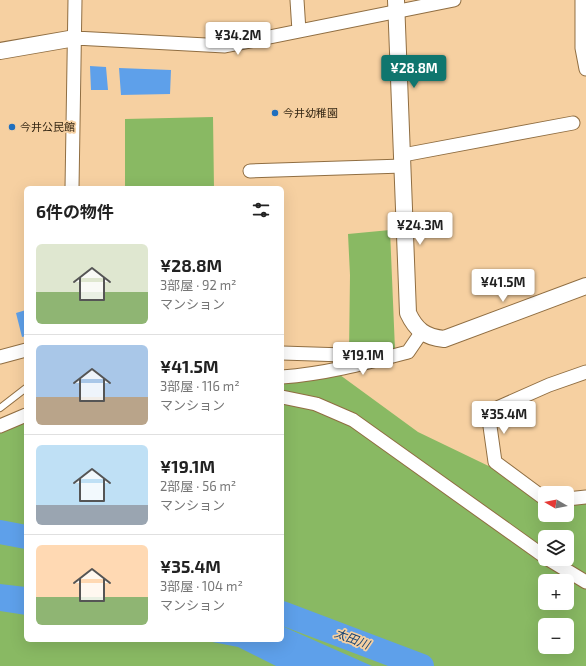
<!DOCTYPE html>
<html lang="ja">
<meta charset="utf-8">
<style>
:root{--surface:#fff;--page:#f6f6f6;--text:#222;--muted:#767676;--line:#e0e0e0;--accent:#0f766e}
body{margin:0;font-family:"Exo 2","Noto Sans JP",sans-serif;background:var(--page);color:var(--text);height:100vh;display:flex;flex-direction:column;font-size:15px;white-space:nowrap}
*{box-sizing:border-box;margin:0}
p{font-size:13px;color:var(--muted)}
.icon{flex:none;width:22px;height:22px;fill:none;stroke:currentColor;stroke-width:2;stroke-linecap:round;stroke-linejoin:round}
.map{position:relative;flex:1;overflow:hidden}
.side{position:absolute;left:24px;top:186px;width:260px;height:456px;display:flex;flex-direction:column;background:var(--surface);border-radius:6px;box-shadow:0 4px 16px #0002}
.side>*{flex:none}
.needle{width:26px;rotate:279deg}
.buttons{position:absolute;left:538px;top:486px;display:grid;gap:8px}
.buttons a{display:grid;place-items:center;width:36px;height:36px;border-radius:6px;background:var(--surface);box-shadow:0 4px 16px #0002;font-size:20px}
.price{position:absolute;translate:-50% -34px;padding:0 9px;border-radius:4px;background:#fff;color:#222;font-size:13px;line-height:26px;filter:drop-shadow(0 1px 2px #0008)}
.price::after{content:'';position:absolute;left:50%;top:24px;width:12px;height:9px;margin-left:-6px;background:inherit;clip-path:polygon(0 0,100% 0,50% 100%)}
.price.selected{background:var(--accent);color:#fff}
ul{padding:0;list-style:none}
li{display:flex;align-items:center;gap:12px;height:100px;padding:0 12px}
li+li{border-top:1px solid var(--line)}
li span{display:grid;place-items:center;flex:none;width:112px;height:80px;border-radius:6px;color:#555}
li>.icon{margin-inline-start:auto}
span .icon{width:48px;height:48px;fill:#fffc;stroke-width:1}
li b{font-size:17px}
h2{display:flex;justify-content:space-between;align-items:center;height:48px;padding:0 12px;font-size:17px}
.map>svg:first-child{display:block}
</style>
<div class="map">
<svg width="586" height="666" viewBox="0 0 586 666">
<rect width="100%" height="100%" fill="#f6d0a1"/>
<path fill="#89b963" fill-rule="evenodd" d="M213 117 214 188H125V119Z
M390 230 395 350 349 353 350 275 348 234Z
M340 375 418 432 499 471 545 504V515H567V504L586 502V666H0V426L26 417V640H282V381ZM545 537H567V559H545ZM545 581H567V603H545ZM545 625H567V647H545Z"/>
<path fill="#5ea0ea" d="M90 66 106 67 108 90H91Z
M119 68 171 70 170 94 121 95Z
M26 310V336L22 337 16 313Z
M0 584 26 587V615L0 611Z
M282 626 372 666H276L238 647 202 640H282Z"/>
<g fill="none" stroke-linecap="round" stroke-linejoin="round">
<path stroke="#5ea0ea" stroke-width="24" d="M0 532 26 537
M282 613 422 666"/>
<g stroke="#906e42" stroke-width="8">
<path id="service" d="M0 408 26 388"/>
</g>
<g stroke="#906e42" stroke-width="15">
<path id="minor" d="M297 0 299 31
M582 0V48L586 69
M75 38 225 46 454 0
M403 155 573 123
M250 171 403 166
M72 188 75 0
M282 353 376 356
M0 357 26 350
M282 377C325 374 366 363 408 352L421 333
M282 397 316 404 353 420 545 557
M0 426 26 415
M545 499 495 462 488 412 549 385 586 372
M567 499 586 497
M548 559 586 582"/>
</g>
<g stroke="#906e42" stroke-width="18">
<path id="tertiary" d="M396 0 408 313C416 330 425 337 444 339L586 286
M0 51 75 38"/>
</g>
<use href="#service" stroke="#fff" stroke-width="6"/>
<use href="#minor" stroke="#fff" stroke-width="13"/>
<use href="#tertiary" stroke="#fff" stroke-width="16"/>
</g>
<g fill="#206fbe" stroke="#f6d0a1" stroke-width="1.5">
<circle cx="275" cy="113" r="4"/>
<circle cx="12" cy="127" r="4"/>
</g>
<g text-anchor="middle" stroke-width="3.5" stroke-linejoin="round" paint-order="stroke">
<g font-size="11" fill="#352714" stroke="#f6d0a1" text-anchor="start">
<text x="283" y="117">今井幼稚園</text>
<text x="20" y="131">今井公民館</text>
</g>
<g font-size="12" font-style="italic" fill="#154373" stroke="#f6d0a1">
<text transform="translate(352 639) rotate(21)" y="4">太田川</text>
</g>
</g>
</svg>
<div class="buttons">
<a><svg class="needle" viewBox="-14 -14 28 28"><path d="M0-13l5 13h-10z" fill="#e53935"/><path d="M0 13l5-13h-10z" fill="#767676"/></svg></a>
<a><svg class="icon" aria-label="layers" viewBox="0 0 24 24"><path d="M12 4l9 5-9 5-9-5zM3 14l9 5 9-5"/></svg></a>
<a>+</a>
<a>−</a>
</div>
<b class="price" style="left:238px;top:56px">¥34.2M</b>
<b class="price selected" style="left:414px;top:89px">¥28.8M</b>
<b class="price" style="left:420px;top:246px">¥24.3M</b>
<b class="price" style="left:503px;top:303px">¥41.5M</b>
<b class="price" style="left:363px;top:376px">¥19.1M</b>
<b class="price" style="left:504px;top:435px">¥35.4M</b>
<section class="side">
<h2>6件の物件<svg class="icon" aria-label="filters" viewBox="0 0 24 24"><path d="M4 7h16M4 17h16"/><circle cx="9" cy="7" r="2"/><circle cx="15" cy="17" r="2"/></svg></h2>
<ul>
<li><span style="background:linear-gradient(#dfe7d0 60%,#8fb573 0)"><svg class="icon" aria-label="home" viewBox="0 0 24 24"><path d="M3 11l9-7 9 7M6 9v11h12V9"/></svg></span><div><b>¥28.8M</b><p>3部屋 · 92 m²</p><p>マンション</p></div></li>
<li><span style="background:linear-gradient(#a9c7e8 65%,#b9a48a 0)"><svg class="icon" aria-label="home" viewBox="0 0 24 24"><path d="M3 11l9-7 9 7M6 9v11h12V9"/></svg></span><div><b>¥41.5M</b><p>3部屋 · 116 m²</p><p>マンション</p></div></li>
<li><span style="background:linear-gradient(#bfe0f5 75%,#9aa5b1 0)"><svg class="icon" aria-label="home" viewBox="0 0 24 24"><path d="M3 11l9-7 9 7M6 9v11h12V9"/></svg></span><div><b>¥19.1M</b><p>2部屋 · 56 m²</p><p>マンション</p></div></li>
<li><span style="background:linear-gradient(#ffd9b3 65%,#8fb573 0)"><svg class="icon" aria-label="home" viewBox="0 0 24 24"><path d="M3 11l9-7 9 7M6 9v11h12V9"/></svg></span><div><b>¥35.4M</b><p>3部屋 · 104 m²</p><p>マンション</p></div></li>
</ul>
</section>
</div>
